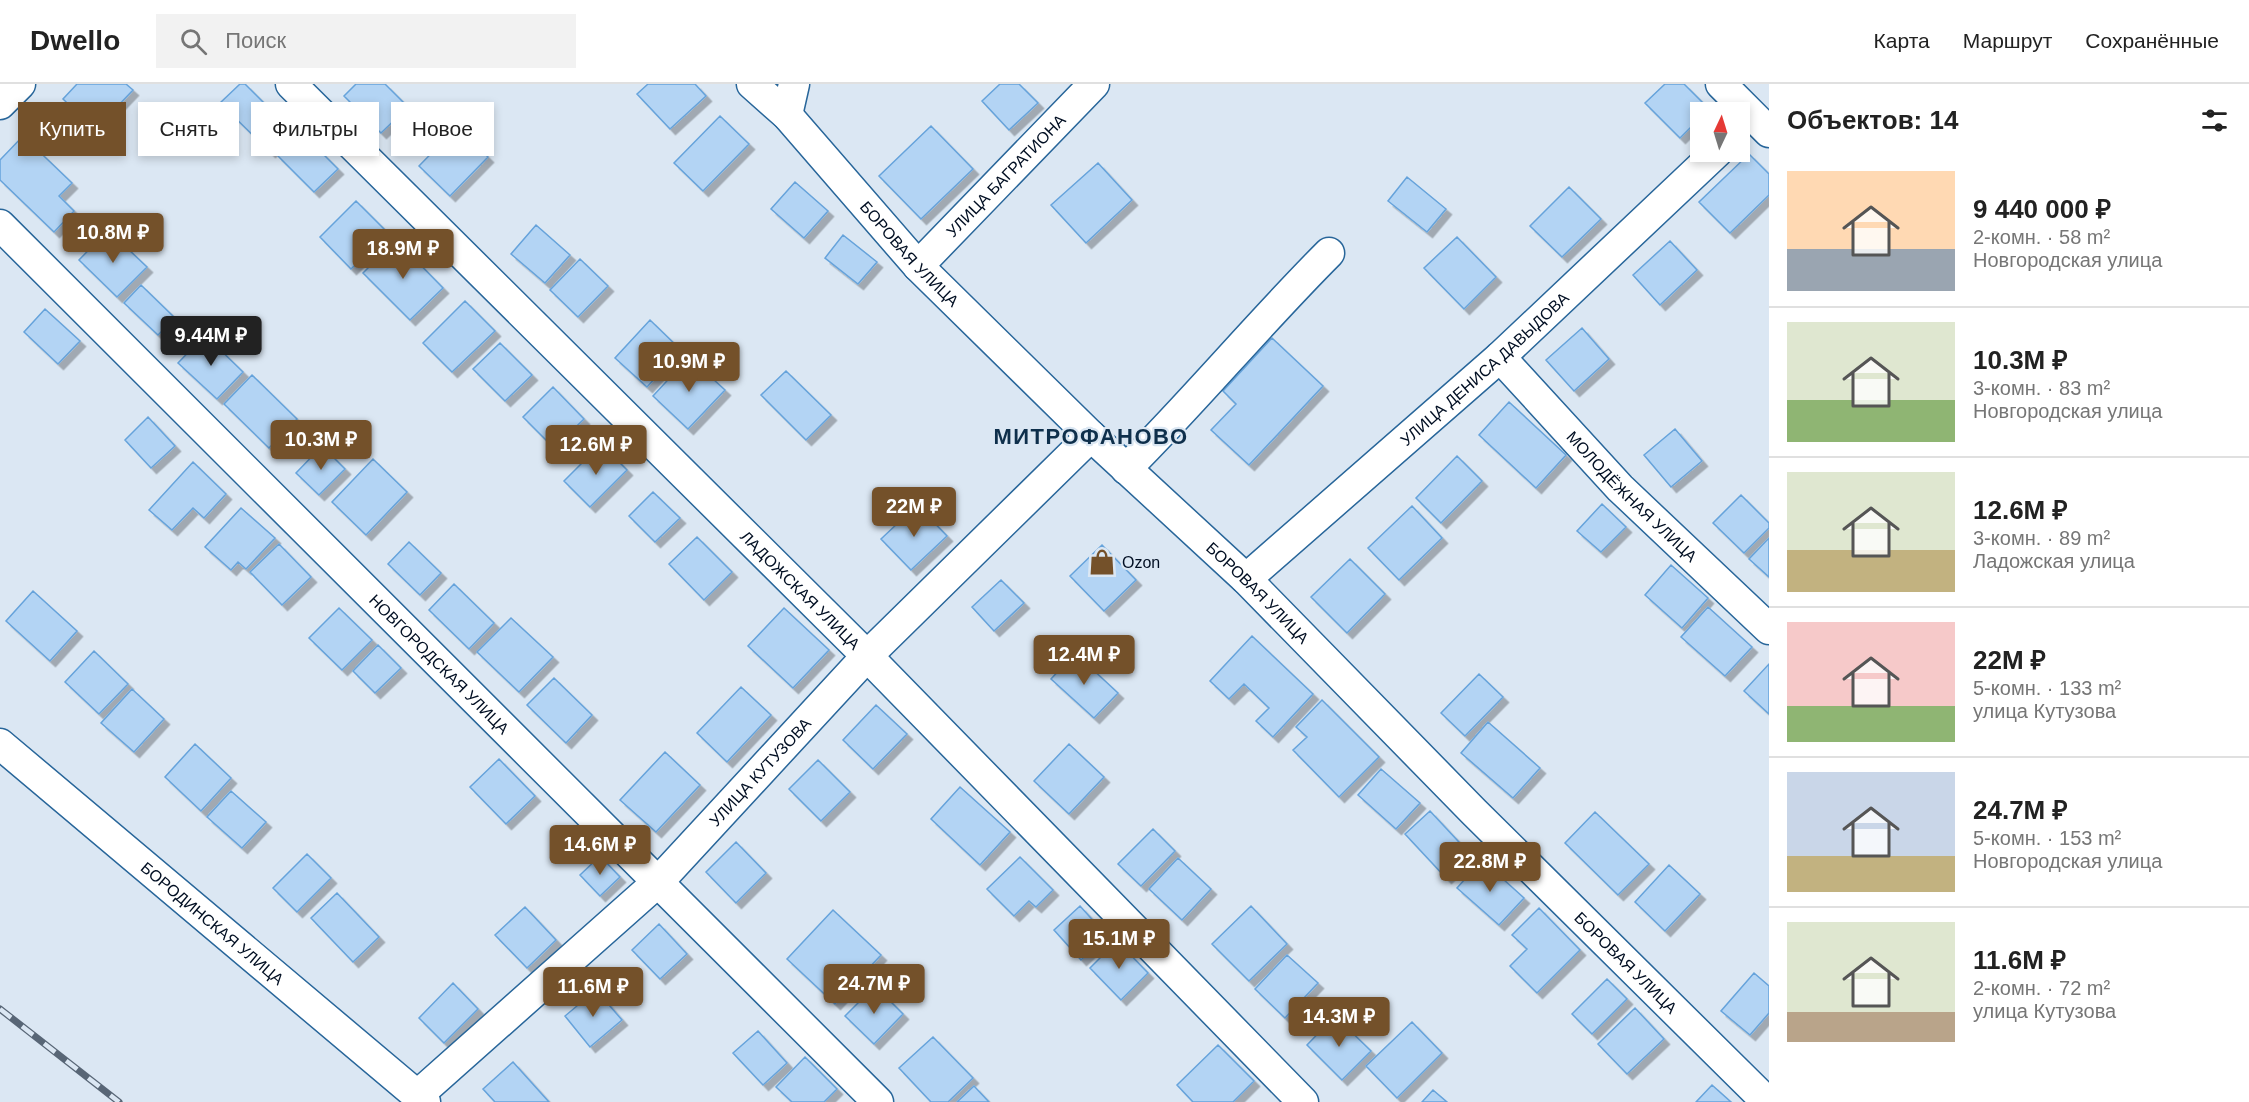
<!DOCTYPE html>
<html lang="ru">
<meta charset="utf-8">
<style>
:root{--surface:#fff;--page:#f2f2f2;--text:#222;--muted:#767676;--line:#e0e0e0;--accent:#74512a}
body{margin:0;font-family:Arial,sans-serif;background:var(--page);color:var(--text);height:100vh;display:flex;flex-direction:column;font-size:22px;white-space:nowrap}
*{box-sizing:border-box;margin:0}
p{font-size:20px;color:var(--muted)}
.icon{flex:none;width:33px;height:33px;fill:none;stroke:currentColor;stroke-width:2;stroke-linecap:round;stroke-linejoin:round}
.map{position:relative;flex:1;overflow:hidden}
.drawer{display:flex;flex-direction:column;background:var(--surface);width:480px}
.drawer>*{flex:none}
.guide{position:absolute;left:18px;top:18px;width:570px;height:54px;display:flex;gap:12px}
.needle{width:39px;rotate:4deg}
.tools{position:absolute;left:1690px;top:18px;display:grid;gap:12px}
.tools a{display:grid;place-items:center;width:60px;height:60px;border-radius:0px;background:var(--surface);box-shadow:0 3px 9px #0003;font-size:30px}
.price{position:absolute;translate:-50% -51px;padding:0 14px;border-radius:6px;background:var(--accent);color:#fff;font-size:20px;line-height:39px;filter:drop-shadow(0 2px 3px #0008)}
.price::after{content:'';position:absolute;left:50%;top:36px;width:18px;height:14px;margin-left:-9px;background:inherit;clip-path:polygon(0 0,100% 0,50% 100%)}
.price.selected{background:#222;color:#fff}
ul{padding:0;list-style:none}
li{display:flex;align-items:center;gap:18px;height:150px;padding:0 18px}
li+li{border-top:2px solid var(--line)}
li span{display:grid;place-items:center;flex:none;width:168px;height:120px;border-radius:0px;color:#555}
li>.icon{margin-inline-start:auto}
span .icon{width:72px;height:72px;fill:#fffc;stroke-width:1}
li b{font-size:26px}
h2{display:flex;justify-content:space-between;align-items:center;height:72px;padding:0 18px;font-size:26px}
.chip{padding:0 21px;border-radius:0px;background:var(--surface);box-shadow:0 3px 9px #0003;font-size:21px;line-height:54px}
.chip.selected{background:var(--accent);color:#fff}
header{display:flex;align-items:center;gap:36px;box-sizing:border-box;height:84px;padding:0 30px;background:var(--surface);border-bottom:2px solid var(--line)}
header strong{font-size:28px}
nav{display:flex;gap:33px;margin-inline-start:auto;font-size:21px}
.search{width:420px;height:54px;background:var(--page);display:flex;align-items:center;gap:15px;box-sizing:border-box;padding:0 21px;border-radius:0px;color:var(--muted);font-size:22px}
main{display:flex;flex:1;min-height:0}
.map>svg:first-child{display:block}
</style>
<header>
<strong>Dwello</strong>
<div class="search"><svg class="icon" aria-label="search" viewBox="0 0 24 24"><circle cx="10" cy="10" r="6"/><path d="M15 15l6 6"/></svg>Поиск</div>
<nav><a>Карта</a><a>Маршрут</a><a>Сохранённые</a></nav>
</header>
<main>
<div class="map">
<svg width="1769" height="1018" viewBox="0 0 1769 1018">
<defs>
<filter id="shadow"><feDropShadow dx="5.5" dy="5.5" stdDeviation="0" flood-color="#0004"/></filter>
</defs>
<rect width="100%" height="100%" fill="#dbe7f3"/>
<path fill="#b3d4f4" stroke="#66a3db" stroke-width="1.5" filter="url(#shadow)" d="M77 0H126L133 6 95 46 63 15Z
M240 0H245L292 47 270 68 220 19Z
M356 0H385L408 23 381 49 344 12Z
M648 0H695L706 12 670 45 637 10Z
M1000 0H1019L1038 19 1009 46 982 17Z
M1665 0H1684L1709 25 1701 28V33L1680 54 1645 19Z
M720 32 749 60 703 107 674 79Z
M931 42 973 85 921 135 879 92Z
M457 43 488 73 450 112 419 82Z
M301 48 338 85 314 108 277 71Z
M23 52 72 99 59 112 74 127 54 148 0 96V76Z
M1749 70 1769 90V111L1730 149 1699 118Z
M1098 79 1132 116 1086 159 1051 121Z
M1407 93 1446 125 1427 148 1388 117Z
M795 98 828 127 804 154 771 125Z
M1569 103 1601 135 1562 173 1530 142Z
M356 117 388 149 351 185 320 153Z
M536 141 570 171 545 199 511 170Z
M108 146 147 183 117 213 79 176Z
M843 151 877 178 858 200 825 174Z
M1457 153 1496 193 1464 225 1424 184Z
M396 156 443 204 410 236 363 189Z
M1670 157 1697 186 1660 221 1633 191Z
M580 175 608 202 578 233 550 206Z
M141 201 175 234 158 251 124 219Z
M465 217 495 247 452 288 423 259Z
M45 225 80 257 58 280 24 248Z
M650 236 681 266 647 303 615 274Z
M1582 244 1609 275 1574 307 1546 276Z
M205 251 243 288 217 315 178 279Z
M1272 254 1323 302 1249 381 1211 346 1236 320 1223 307Z
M500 259 532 291 505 317 473 285Z
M689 273 725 306 688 345 653 312Z
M786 287 831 331 806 356 761 311Z
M252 291 297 335 269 364 224 320Z
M553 303 584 335 554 364 523 333Z
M1509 318 1566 371 1536 404 1479 351Z
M148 333 175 362 151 384 125 356Z
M1675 345 1702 377 1671 403 1644 371Z
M601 360 627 386 590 423 564 397Z
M322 362 345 385 319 411 296 389Z
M1457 372 1482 397 1441 439 1416 414Z
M373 375 407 408 366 451 332 418Z
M193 378 226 410 204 434 193 424 172 446 149 426Z
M653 408 680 434 655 458 629 432Z
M1741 411 1769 439V444L1744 469 1713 439Z
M1602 420 1626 443 1601 468 1577 447Z
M917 421 947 452 911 486 881 455Z
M1412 422 1442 454 1399 496 1368 464Z
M241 424 275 454 246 485 238 478 231 486 205 463Z
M697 453 732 488 704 516 669 480Z
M1769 454V493L1749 475Z
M409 458 441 489 420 511 388 480Z
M279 460 311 493 282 521 250 488Z
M1102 461 1136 496 1104 527 1070 492Z
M1350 475 1385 510 1347 549 1311 513Z
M1671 481 1708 514 1682 544 1645 511Z
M1001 496 1024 519 994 547 972 523Z
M454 500 494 539 469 565 429 526Z
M33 507 77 547 50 577 6 537Z
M1708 523 1752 563 1725 592 1681 553Z
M339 524 372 556 342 586 309 554Z
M784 524 829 566 793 604 748 562Z
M511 534 553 573 519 608 477 568Z
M1252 552 1313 610 1273 653 1256 637 1269 624 1244 600 1229 615 1210 597Z
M378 561 401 584 375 609 353 587Z
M94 567 128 600 99 630 65 598Z
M1075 569 1118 609 1094 634 1051 595Z
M1769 580V630L1744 607Z
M1479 590 1503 613 1465 652 1441 629Z
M554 594 592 631 566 659 527 621Z
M741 603 771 631 727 678 697 649Z
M132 605 164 635 134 668 101 639Z
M1322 616 1379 673 1339 713 1293 666 1307 653 1296 643Z
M876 621 907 650 873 685 843 656Z
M1488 638 1540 684 1513 714 1461 669Z
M195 660 231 694 201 727 165 693Z
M1069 660 1104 693 1069 730 1034 697Z
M665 668 700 701 656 748 620 716Z
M499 675 535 712 506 740 470 703Z
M818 676 850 708 821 737 789 705Z
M1381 685 1420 719 1396 745 1358 711Z
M960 703 1010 748 980 781 931 735Z
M231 707 266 738 242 764 207 733Z
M1430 727 1471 771 1446 794 1405 750Z
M1595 728 1649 780 1618 811 1565 759Z
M1153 745 1175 767 1141 802 1118 780Z
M736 758 766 789 736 819 706 788Z
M307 770 331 794 297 828 273 804Z
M600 772 620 793 600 812 580 791Z
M1020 773 1053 806 1036 823 1029 817 1014 832 987 805Z
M1178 774 1211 805 1182 836 1149 805Z
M1482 776 1524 814 1499 841 1457 804Z
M1669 781 1700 810 1665 847 1635 818Z
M337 809 379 853 353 878 311 834Z
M1080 822 1107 852 1081 876 1054 846Z
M1251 822 1287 860 1249 897 1212 860Z
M525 823 556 856 527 884 495 851Z
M1539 824 1580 866 1537 909 1510 882 1527 865 1512 851Z
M833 826 881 871 835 920 787 875Z
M659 840 687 870 660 895 632 866Z
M1117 857 1148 889 1121 916 1090 884Z
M1287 871 1318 899 1285 934 1255 905Z
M1754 889 1769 902V929L1750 951 1721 927Z
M1607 895 1627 915 1592 950 1572 930Z
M453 899 478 925 444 959 419 934Z
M875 902 903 930 874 960 845 932Z
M596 906 622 936 590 963 565 932Z
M1635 924 1664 955 1627 990 1598 960Z
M1335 932 1371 967 1342 996 1307 961Z
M1412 938 1442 969 1397 1014 1366 982Z
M758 947 787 979 763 1001 733 969Z
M933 953 973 994 948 1018H931L899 984Z
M1218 961 1254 997 1233 1018H1193L1177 1001Z
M805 973 837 1005 824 1018H792L776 1003Z
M513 978 549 1018H495L483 1005Z
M1712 1001 1731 1018H1696Z
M974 1002 989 1018H957Z
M1433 1006 1447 1018H1422Z"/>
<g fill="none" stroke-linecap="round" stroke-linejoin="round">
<g stroke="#28669a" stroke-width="33">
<g id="minor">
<path id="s1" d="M291 0 867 572 1303 1018"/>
<path id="s2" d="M752 0 787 31 918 182 1091 352 1246 495 1474 728 1767 1018"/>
<path d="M1721 0 1769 48"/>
<path d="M0 20 20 0"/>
<path d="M787 31 794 0"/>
<path id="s3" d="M0 141 878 1018"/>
<path id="s4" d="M918 182 1094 0"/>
<path id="s5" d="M1500 273 1620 404 1769 545"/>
<path d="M1126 385C1196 315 1259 239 1329 169"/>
<path id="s6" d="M1246 495 1500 273 1717 68"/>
<path id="s7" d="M0 660 425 1018"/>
<path id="s8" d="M418 1011 659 797 867 572 1091 352"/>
</g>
</g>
<use href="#minor" stroke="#fff" stroke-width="30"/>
<g stroke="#586676" stroke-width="7">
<path id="rail" d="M0 925 119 1018"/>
</g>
<use href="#rail" stroke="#dbe7f3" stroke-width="4.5" stroke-dasharray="14" stroke-linecap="butt"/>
</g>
<defs>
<g id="shop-bare" transform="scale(2.07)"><path d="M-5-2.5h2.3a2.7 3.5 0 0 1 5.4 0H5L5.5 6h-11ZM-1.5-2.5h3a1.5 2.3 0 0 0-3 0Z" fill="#74512a" stroke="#dbe7f3" stroke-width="2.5" paint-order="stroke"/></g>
</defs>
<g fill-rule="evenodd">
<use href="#shop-bare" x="1102" y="478"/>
</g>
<g text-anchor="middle" stroke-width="4.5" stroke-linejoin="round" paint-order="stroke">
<g font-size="16" fill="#000e22" stroke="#dbe7f3">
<text dy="6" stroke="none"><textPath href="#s4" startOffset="126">УЛИЦА БАГРАТИОНА</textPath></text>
<text dy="6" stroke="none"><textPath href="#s2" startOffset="232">БОРОВАЯ УЛИЦА</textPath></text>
<text dy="6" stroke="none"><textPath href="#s6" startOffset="318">УЛИЦА ДЕНИСА ДАВЫДОВА</textPath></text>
<text dy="6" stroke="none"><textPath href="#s5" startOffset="192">МОЛОДЁЖНАЯ УЛИЦА</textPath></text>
<text dy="6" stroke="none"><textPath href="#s1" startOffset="718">ЛАДОЖСКАЯ УЛИЦА</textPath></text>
<text dy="6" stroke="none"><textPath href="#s2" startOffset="718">БОРОВАЯ УЛИЦА</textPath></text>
<text dy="6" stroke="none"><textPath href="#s3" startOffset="621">НОВГОРОДСКАЯ УЛИЦА</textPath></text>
<text dy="6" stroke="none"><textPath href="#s8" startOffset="471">УЛИЦА КУТУЗОВА</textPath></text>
<text dy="6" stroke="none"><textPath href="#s7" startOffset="278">БОРОДИНСКАЯ УЛИЦА</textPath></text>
<text dy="6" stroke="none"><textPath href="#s2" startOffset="1240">БОРОВАЯ УЛИЦА</textPath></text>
</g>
<g font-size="16" fill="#000e22" stroke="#dbe7f3" text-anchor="start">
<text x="1122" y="484">Ozon</text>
</g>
<g font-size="22" font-weight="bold" letter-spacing="1.5" fill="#0e2f4b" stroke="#dbe7f3">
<text x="1091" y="360">МИТРОФАНОВО</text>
</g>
</g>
</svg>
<div class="tools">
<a><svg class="needle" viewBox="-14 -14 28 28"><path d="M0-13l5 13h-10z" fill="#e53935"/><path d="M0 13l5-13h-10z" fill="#767676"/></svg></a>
</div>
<b class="price" style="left:113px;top:180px">10.8M ₽</b>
<b class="price" style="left:403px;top:196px">18.9M ₽</b>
<b class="price selected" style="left:211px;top:283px">9.44M ₽</b>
<b class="price" style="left:689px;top:309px">10.9M ₽</b>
<b class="price" style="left:321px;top:387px">10.3M ₽</b>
<b class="price" style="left:596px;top:392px">12.6M ₽</b>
<b class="price" style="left:914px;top:454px">22M ₽</b>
<b class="price" style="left:1084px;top:602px">12.4M ₽</b>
<b class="price" style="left:600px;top:792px">14.6M ₽</b>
<b class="price" style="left:1490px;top:809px">22.8M ₽</b>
<b class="price" style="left:1119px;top:886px">15.1M ₽</b>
<b class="price" style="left:874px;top:931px">24.7M ₽</b>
<b class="price" style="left:593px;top:934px">11.6M ₽</b>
<b class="price" style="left:1339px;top:964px">14.3M ₽</b>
<div class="guide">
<a class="chip selected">Купить</a>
<a class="chip">Снять</a>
<a class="chip">Фильтры</a>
<a class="chip">Новое</a>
</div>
</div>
<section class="drawer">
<h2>Объектов: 14<svg class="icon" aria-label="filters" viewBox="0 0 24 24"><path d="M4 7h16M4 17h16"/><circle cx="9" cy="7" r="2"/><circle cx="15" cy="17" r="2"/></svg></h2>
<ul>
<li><span style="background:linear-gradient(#ffd9b3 65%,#9aa5b1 0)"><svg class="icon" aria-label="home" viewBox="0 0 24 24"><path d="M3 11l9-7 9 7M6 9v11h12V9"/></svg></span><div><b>9 440 000 ₽</b><p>2-комн. · 58 m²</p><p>Новгородская улица</p></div></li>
<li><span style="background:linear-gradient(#dfe7d0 65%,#8fb573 0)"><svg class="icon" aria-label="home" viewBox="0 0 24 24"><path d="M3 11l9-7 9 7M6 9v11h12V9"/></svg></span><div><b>10.3M ₽</b><p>3-комн. · 83 m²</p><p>Новгородская улица</p></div></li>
<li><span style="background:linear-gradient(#dfe7d0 65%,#c2b280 0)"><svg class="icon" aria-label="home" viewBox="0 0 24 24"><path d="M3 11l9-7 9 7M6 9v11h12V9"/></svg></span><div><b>12.6M ₽</b><p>3-комн. · 89 m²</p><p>Ладожская улица</p></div></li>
<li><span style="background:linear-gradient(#f6c9c9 70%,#8fb573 0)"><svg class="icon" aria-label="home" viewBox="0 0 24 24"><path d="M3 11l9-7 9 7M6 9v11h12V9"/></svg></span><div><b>22M ₽</b><p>5-комн. · 133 m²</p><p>улица Кутузова</p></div></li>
<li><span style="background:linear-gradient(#c9d6e8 70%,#c2b280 0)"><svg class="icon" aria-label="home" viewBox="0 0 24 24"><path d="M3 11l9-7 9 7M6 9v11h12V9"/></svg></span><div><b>24.7M ₽</b><p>5-комн. · 153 m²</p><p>Новгородская улица</p></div></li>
<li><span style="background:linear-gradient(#dfe7d0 75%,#b9a48a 0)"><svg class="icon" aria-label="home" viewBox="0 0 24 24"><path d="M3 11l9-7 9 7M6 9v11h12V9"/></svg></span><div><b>11.6M ₽</b><p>2-комн. · 72 m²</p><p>улица Кутузова</p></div></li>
</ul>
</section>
</main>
